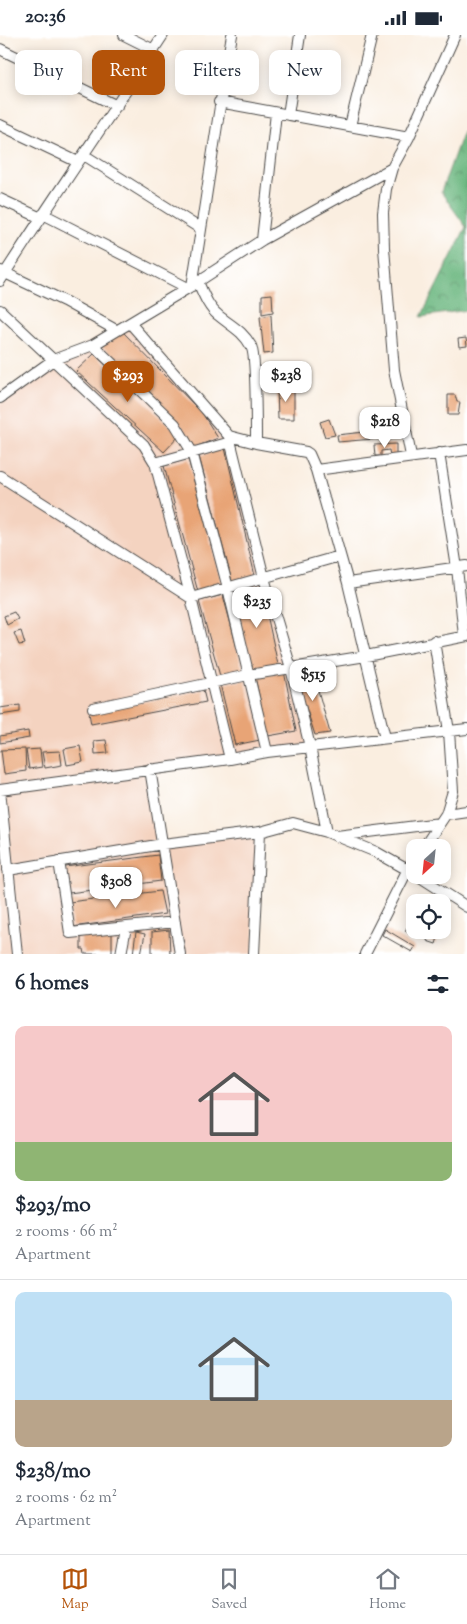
<!DOCTYPE html>
<meta charset="utf-8">
<style>
:root{--surface:#fff;--page:#f2f2f3;--text:#1f2937;--muted:#747a83;--line:#e0e1e3;--accent:#b45309}
body{margin:0;font-family:"Sorts Mill Goudy",serif;background:var(--page);color:var(--text);height:100vh;display:flex;flex-direction:column;font-size:19px;white-space:nowrap}
*{box-sizing:border-box;margin:0}
p{font-size:16px;color:var(--muted)}
.icon{flex:none;width:28px;height:28px;fill:none;stroke:currentColor;stroke-width:2;stroke-linecap:round;stroke-linejoin:round}
.map{position:relative;height:919px;overflow:hidden}
.sheet{display:flex;flex-direction:column;background:var(--surface);flex:1}
.sheet>*{flex:none}
.hud{position:absolute;left:15px;top:15px;width:438px;height:45px;display:flex;gap:10px}
.needle{width:32px;rotate:207deg}
.fabs{position:absolute;left:406px;top:804px;display:grid;gap:10px}
.fabs a{display:grid;place-items:center;width:45px;height:45px;border-radius:10px;background:var(--surface);box-shadow:0 2px 12px #0003;font-size:25px}
.price{position:absolute;translate:-50% -42px;padding:0 11px;border-radius:10px;background:#fff;color:#222;font-size:16px;line-height:32px;filter:drop-shadow(0 1px 2px #0008)}
.price::after{content:'';position:absolute;left:50%;top:30px;width:15px;height:11px;margin-left:-8px;background:inherit;clip-path:polygon(0 0,100% 0,50% 100%)}
.price.selected{background:var(--accent);color:#fff}
ul{padding:0;list-style:none}
li{display:grid;align-content:center;gap:10px;height:265px;padding:0 15px}
li+li{border-top:1px solid var(--line)}
li span{display:grid;place-items:center;height:155px;border-radius:10px;color:#555}
li>.icon{margin-inline-start:auto}
span .icon{width:90px;height:90px;fill:#fffc;stroke-width:1}
li b{font-size:21px}
h2{display:flex;justify-content:space-between;align-items:center;height:60px;padding:0 15px;font-size:21px}
.tag{padding:0 18px;border-radius:10px;background:var(--surface);box-shadow:0 2px 12px #0003;font-size:18px;line-height:45px}
.tag.selected{background:var(--accent);color:#fff}
.status{display:flex;justify-content:space-between;align-items:center;height:35px;padding:0 25px;background:var(--surface);direction:ltr}
.status svg{height:14px;fill:currentColor}
.tabs{display:flex;justify-content:space-around;align-items:center;height:70px;border-top:1px solid var(--line);background:var(--surface);font-size:14px;color:var(--muted)}
.tabs a{display:grid;justify-items:center;gap:2px}
.tabs .selected{color:var(--accent)}
.map>svg:first-child{display:block}
</style>
<div class="status"><b>20:36</b><svg viewBox="0 0 49 12"><path d="M0 12V9h3v3zM5 12V6h3v6zM10 12V3h3v9zM15 12V0h3v12zM26 1h20v11H26zM47 4h2v5h-2z"/></svg></div>
<div class="map">
<svg width="467" height="919" viewBox="0 0 467 919">
<defs>
<pattern id="forest-crowns" width="20" height="18" patternUnits="userSpaceOnUse" patternTransform="scale(1.25)"><rect width="20" height="18" fill="#69b67e"/><path d="M2 6a3 3 0 1 1 6 0M12 15a3 3 0 1 1 6 0" fill="none" stroke="#579467"/></pattern>
</defs>
<rect width="100%" height="100%" fill="#fff"/>
<filter id="ink" filterUnits="userSpaceOnUse"><feTurbulence type="fractalNoise" baseFrequency=".02" numOctaves="2"/><feDisplacementMap in="SourceGraphic" scale="10" xChannelSelector="R" yChannelSelector="G"/><feConvolveMatrix kernelMatrix="1 2 1 2 8 2 1 2 1" color-interpolation-filters="sRGB"/></filter>
<filter id="wash" filterUnits="userSpaceOnUse"><feTurbulence type="fractalNoise" baseFrequency=".0096" numOctaves="4" result="noise"/><feDisplacementMap in="SourceGraphic" scale="20" xChannelSelector="R" yChannelSelector="G"/><feGaussianBlur stdDeviation="1.12" result="paint"/><feColorMatrix in="noise" values="0 0 0 0 0 0 0 0 0 0 0 0 0 0 0 0 0 1.4 0 .05"/><feComposite in="paint" operator="in"/></filter>
<g filter="url(#wash)">
<rect width="100%" height="100%" fill="#faeee0"/>
<path fill="#f4d3c0" d="M126 286 229 405 310 713 152 736 161 811 259 798 253 919H18L6 832 16 919H0V368L51 330Z"/>
<path fill="url(#forest-crowns)" stroke="#4a7054" d="M463 96 467 100V275L421 282 466 192 441 157Z"/>
<g id="blocks">
<path fill="#e8a476" d="M272 259 273 277 262 279V260Z
M271 280 273 318 264 319 260 282Z
M122 296 202 378 218 403 195 412 183 392 102 311Z
M466 303 467 311 459 312 458 304Z
M94 319 180 400 164 417 76 336Z
M277 352H294V384H278Z
M448 360H455L457 367H460L458 380H448Z
M329 384 335 400 325 402 320 387Z
M373 396V404L338 407 337 400Z
M396 409V421H390L389 415 381 416V421H375L374 410Z
M225 413 255 541 232 546 199 421Z
M188 424 222 550 198 557 164 431Z
M261 552 278 630 252 636 235 559Z
M223 560 243 636 220 641 199 566Z
M14 577 18 584 7 590 4 581Z
M21 596 25 609 19 610 14 598Z
M312 634 330 698 315 700 295 638Z
M284 636 296 696 268 701 255 642Z
M245 645 260 705 235 710 220 649Z
M203 655 206 667 91 689 89 678Z
M20 670V677L0 680V673Z
M28 696 29 703 0 708V701Z
M106 705 108 718 95 719 94 706Z
M80 711 83 727 67 730 64 714Z
M25 714 26 736 4 739 1 715Z
M40 714 42 732 29 734 26 715Z
M60 716 62 730 45 733 42 717Z
M158 820 161 846 69 858 65 832Z
M160 856 165 879 72 892 69 867Z
M409 889 415 893V895H419L414 902 405 896Z
M385 894 415 912 412 917 382 900Z
M169 895 170 919H152V897Z
M433 895 440 896 436 909 427 906 429 898 432 899Z
M136 897 145 899 141 919H133Z
M112 898V919H85L84 914H81V902Z"/>
</g>
</g>
<g filter="url(#ink)">
<use href="#blocks" fill-opacity="0" stroke="#4a4846" stroke-width="1"/>
<g fill="none" stroke-linecap="round" stroke-linejoin="round">
<g stroke="#4a4846" stroke-width="12">
<path id="minor" d="M124 0 154 15
M0 14 117 71
M219 67 409 102
M288 80 300 0
M0 90 78 127
M350 91 372 0
M84 120 201 194
M392 133 386 154 383 178 384 213 394 335 411 421
M0 164 41 183
M43 179 188 253
M262 205 276 78
M1 236 64 266 116 295
M0 246C53 163 109 83 163 0
M198 247C203 258 208 272 218 280 231 291 242 295 251 311 256 319 256 394 256 408
M192 251C206 167 217 83 232 0
M0 275 144 410 155 428 191 563 230 724
M130 288 229 401 264 543 291 633 310 712 327 797
M93 310 175 389 192 417 228 553 267 717
M0 363 53 325 93 310 188 253 262 205 392 133 409 102 455 0
M229 401 256 408 306 417 309 419 316 435 467 415
M439 418 457 533 464 601
M155 428 231 407
M316 435 348 548 385 703
M0 441 191 563 340 521
M348 548 467 531
M93 673 248 640 366 621 467 601
M150 734 180 919
M446 779 467 776
M337 801 440 788
M424 812 446 779 453 756 449 696 434 606
M59 826 70 898 175 887
M8 835 163 809 260 797 293 788 327 797 376 817 415 839
M417 840 467 872
M17 919 0 755 230 724 267 717 467 694
M121 919 126 892
M254 919 260 797
M365 919 408 834 415 825"/>
</g>
<use href="#minor" stroke="#fff" stroke-width="10"/>
</g>
</g>
</svg>
<div class="fabs">
<a><svg class="needle" viewBox="-14 -14 28 28"><path d="M0-13l5 13h-10z" fill="#e53935"/><path d="M0 13l5-13h-10z" fill="#747a83"/></svg></a>
<a><svg class="icon" aria-label="locate" viewBox="0 0 24 24"><circle cx="12" cy="12" r="6"/><path d="M12 2v4M12 18v4M2 12h4M18 12h4"/></svg></a>
</div>
<b class="price selected" style="left:128px;top:368px">$293</b>
<b class="price" style="left:286px;top:368px">$238</b>
<b class="price" style="left:385px;top:414px">$218</b>
<b class="price" style="left:257px;top:594px">$235</b>
<b class="price" style="left:313px;top:667px">$515</b>
<b class="price" style="left:116px;top:874px">$308</b>
<div class="hud">
<a class="tag">Buy</a>
<a class="tag selected">Rent</a>
<a class="tag">Filters</a>
<a class="tag">New</a>
</div>
</div>
<section class="sheet">
<h2>6 homes<svg class="icon" aria-label="filters" viewBox="0 0 24 24"><path d="M4 7h16M4 17h16"/><circle cx="9" cy="7" r="2"/><circle cx="15" cy="17" r="2"/></svg></h2>
<ul>
<li><span style="background:linear-gradient(#f6c9c9 75%,#8fb573 0)"><svg class="icon" aria-label="home" viewBox="0 0 24 24"><path d="M3 11l9-7 9 7M6 9v11h12V9"/></svg></span><div><b>$293/mo</b><p>2 rooms · 66 m²</p><p>Apartment</p></div></li>
<li><span style="background:linear-gradient(#bfe0f5 70%,#b9a48a 0)"><svg class="icon" aria-label="home" viewBox="0 0 24 24"><path d="M3 11l9-7 9 7M6 9v11h12V9"/></svg></span><div><b>$238/mo</b><p>2 rooms · 62 m²</p><p>Apartment</p></div></li>
</ul>
</section>
<nav class="tabs">
<a class="selected"><svg class="icon" aria-label="map" viewBox="0 0 24 24"><path d="M3 6l6-2 6 2 6-2v14l-6 2-6-2-6 2zM9 4v14M15 6v14"/></svg>Map</a>
<a><svg class="icon" aria-label="saved" viewBox="0 0 24 24"><path d="M7 4h10v16l-5-4-5 4z"/></svg>Saved</a>
<a><svg class="icon" aria-label="home" viewBox="0 0 24 24"><path d="M3 11l9-7 9 7M6 9v11h12V9"/></svg>Home</a>
</nav>
